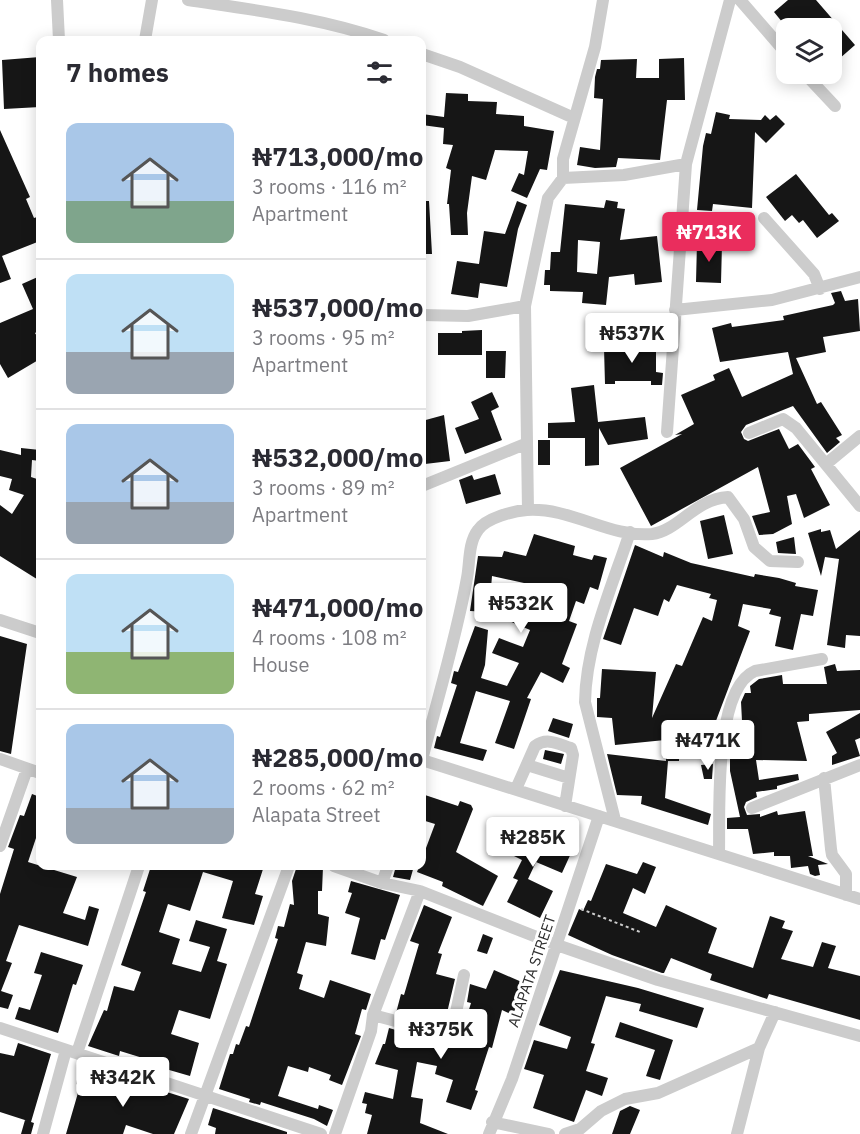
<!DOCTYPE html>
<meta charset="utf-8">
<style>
:root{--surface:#fff;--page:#f2f2f3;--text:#2b2b33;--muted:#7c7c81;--line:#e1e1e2;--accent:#ea2d5d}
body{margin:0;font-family:"IBM Plex Sans",sans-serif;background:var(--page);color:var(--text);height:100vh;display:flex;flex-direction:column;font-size:22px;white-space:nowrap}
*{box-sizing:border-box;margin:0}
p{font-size:20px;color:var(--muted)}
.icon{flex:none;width:33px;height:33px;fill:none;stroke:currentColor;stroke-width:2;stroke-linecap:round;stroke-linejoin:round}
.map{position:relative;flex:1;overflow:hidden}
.details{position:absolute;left:36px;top:36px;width:390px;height:834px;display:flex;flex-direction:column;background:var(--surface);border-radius:12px;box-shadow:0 3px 15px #0003}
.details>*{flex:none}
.controls{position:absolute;left:776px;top:18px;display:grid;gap:12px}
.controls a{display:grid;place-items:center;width:66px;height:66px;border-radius:12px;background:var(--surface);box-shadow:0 3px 15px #0003;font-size:30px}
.price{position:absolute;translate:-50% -51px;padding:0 14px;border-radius:6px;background:#fff;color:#222;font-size:20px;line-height:39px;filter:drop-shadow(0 2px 3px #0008)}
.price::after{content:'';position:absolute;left:50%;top:36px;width:18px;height:14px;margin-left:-9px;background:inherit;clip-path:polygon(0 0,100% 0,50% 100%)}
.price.on{background:var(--accent);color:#fff}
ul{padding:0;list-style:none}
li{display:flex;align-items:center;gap:18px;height:150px;padding:0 30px}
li+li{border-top:2px solid var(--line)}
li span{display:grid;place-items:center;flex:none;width:168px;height:120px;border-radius:12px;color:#555}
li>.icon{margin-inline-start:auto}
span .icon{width:72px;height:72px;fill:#fffc;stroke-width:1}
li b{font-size:26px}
h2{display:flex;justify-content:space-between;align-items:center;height:72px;padding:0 30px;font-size:26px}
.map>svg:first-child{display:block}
</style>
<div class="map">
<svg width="860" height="1134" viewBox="0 0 860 1134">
<rect width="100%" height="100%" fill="#fff"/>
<path fill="#161616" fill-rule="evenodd" d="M788 0H816L855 45 831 66V28H787L774 12Z
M40 57V107L4 109 2 60Z
M684 58 685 100H667L660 160 618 158 616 167 595 168 577 165 580 147 600 150 603 99 594 98 595 77 597 69H600L601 60 637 59 636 78H659V59Z
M446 93 468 94V101L497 102 496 114 524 116V126L554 131 547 170 540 169 527 198 511 191 519 173 524 175 528 151 495 150 486 180 472 176 467 213 468 235H451L449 204H447L451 170 446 168 453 145 443 144 444 128 422 125V114L444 117Z
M716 112 730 115 729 119 761 120 765 115 770 120 776 115 785 124 766 143 755 132 752 208 713 204 712 211 697 210 703 146 706 133 711 134Z
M0 130 30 197 26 199 34 218 40 216V241L2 256 11 279 0 283Z
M796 174 829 215 832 213 839 221 817 238 803 220 799 223 792 215 785 221 766 197Z
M606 200 618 202 617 208 625 209 620 240 657 236 662 282 635 285 634 274 609 277 606 305 582 303 583 292 550 291V285H544L545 270H550L551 252H560L565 204 604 208ZM578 240 600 242 597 274 577 272Z
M422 201H429L432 254H422Z
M517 201 527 205 518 229 507 287 480 283 478 298 451 294 457 261 479 264 484 231 505 234Z
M697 243 722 244 721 283 696 282Z
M40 276V330L35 333 40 341V359L8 378 0 364V323L33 309 22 284Z
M841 291 845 301 858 299 860 331 823 337 826 352 796 358 817 404 821 402 842 435 836 438 840 442 827 453 793 406 746 425 741 432 744 439 748 441 779 429 789 449 798 444 815 467 811 469 830 505 804 518 796 494 787 496 792 524 773 534 759 535 752 516 770 512 758 467 651 526 620 468 682 434 675 435 694 424 681 395 715 380 713 375 729 368 742 397 793 374 788 352 720 362 712 328 731 323 732 327 784 320 783 316 833 305 835 303 831 293Z
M482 330V355H438V333H462V331Z
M645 340V348L656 347V372L663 373 662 385H651V381H615V384H605L604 348H620V341Z
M486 351H506L505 378H486Z
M594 385 598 422 645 417 648 439 608 445 599 428V465L585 466V438H548V423L575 422 571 388Z
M492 392 499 407 491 411 502 440 465 454 455 428 479 419 471 402Z
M444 415 450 461 425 464 422 421Z
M538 440H550V465H538Z
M21 448 40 450V461L32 460 31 477 40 480V581L0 556V505L12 514 24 495 9 490 12 479 0 476V450L21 455Z
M495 474 501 494 466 504 459 480 472 475 474 480Z
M724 515 733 554 708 559 700 521Z
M821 529V532L830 530 836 549 860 530V636L846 635 845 648 827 645 839 559 825 557 821 576 808 533Z
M534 534 575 546 573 555 592 560 594 555 607 558 598 590 590 587 584 604 576 601 569 621 577 624 562 664 570 668 563 683 541 672 527 698 531 699 514 749 495 743 510 701 476 691 460 743 487 750 483 761 434 748 437 736 440 737 457 685 451 683 454 671 458 672 475 626 488 630 485 665 481 678 507 686 519 663 492 653 499 638 523 647 530 630 507 620 524 583 492 576 489 612 470 611 478 556 502 557 504 551 526 556Z
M794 537 796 554 778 553 776 542Z
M635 545 663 557 664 552 691 563 754 577 755 574 779 578 796 583 795 586 818 590 813 616 801 614 793 650 775 646 781 617 769 614 771 609 743 604 738 626 750 631 711 734 686 727V740L679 741V761H668L665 798 711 814 708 825 641 804 642 796 617 795 607 754 666 761 665 740 615 745 612 718 597 717V698H600L602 669 656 672 652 718 676 664 682 666 703 617 712 621 717 600 709 598 711 594 677 585 669 602 664 599 658 616 634 608 621 645 603 639Z
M0 636 27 644 11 754 0 751Z
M835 664 837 671 860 670V710L809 714V721L797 722 807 761 756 760 759 780 798 774 799 780 777 786V789L756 792 757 797 746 802 744 807 747 815 760 814V817L777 811 778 815 805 811 813 856H808L828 864 818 865 820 875 815 876 810 874 808 866 791 868 790 856H774V852L753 854 748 829H727V818L740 817 730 771V755L735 753V721H742L741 702 745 693H751L750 686 759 679 782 675 783 684H827L824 667Z
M860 713V738L855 740 860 756 832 765V756L837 753 826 732Z
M553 718 573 724 569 738 548 731Z
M545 750 564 754 561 764 543 759Z
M713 764 712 779H704L701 765Z
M32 794 40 797V826L28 862 77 877 63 913 85 920 89 906 99 909 88 946 19 925 6 961 12 963 1 991 13 995 8 1009 0 1007V894L14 849 8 847 20 815 24 816Z
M422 794 458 806 460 801 471 805 473 809 456 852 498 876 483 906 442 886 443 882 417 872 435 824 422 820Z
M511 824 572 851 562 873 536 862 528 879 553 891 540 918 507 902 518 880 513 878 522 860 502 850Z
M643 862 656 867 645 894 633 888 623 913 656 927 666 905 717 928 708 953 753 968 770 916 785 921 782 928 793 931 781 959 813 967 822 942 836 946 828 968 860 976V1020L769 994 767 999 710 980 712 974 671 958 664 973H662L612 955 568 935 579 909 583 911 588 900 591 901 606 864 637 874Z
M151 866H264L255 894 263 896 254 925 222 918 233 881 203 872 190 911 168 904 159 932 180 939 172 964 201 972 210 947 189 941 196 920 227 929 217 961 227 964 210 1019 179 1010 171 1034 199 1043 190 1076 145 1063 146 1059 120 1051 119 1056 88 1046 104 1010 107 1011 114 986 134 991 141 972 121 965 146 892 143 891Z
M297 866 323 867 322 891H318V914L329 917 326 946 306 942 297 973 303 975 299 989 324 998 330 980 371 994 366 1010 362 1009 355 1034 361 1036 342 1085 329 1080 331 1075 309 1067 308 1072 288 1066 278 1096 318 1109 319 1105 333 1110 327 1126 314 1119 261 1102 260 1105 249 1102 250 1099 219 1089 230 1054H233L236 1044 239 1045 246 1026 249 1027 278 939 275 938 278 926 284 927 290 904 294 905 292 881Z
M396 866H414L410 880 393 877Z
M351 881 400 895 385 940 381 939 375 960 351 954 360 918 345 913 352 893 348 892Z
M424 905 452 917 438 953 442 954 436 974 455 979 446 1017 442 1025 396 1013 401 994 404 995 419 944 410 941Z
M483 934 493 938 487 954 477 951Z
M41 952 83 965 76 985 73 984 58 1033 15 1019 19 1007 30 1010 42 975 34 973Z
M494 970 524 983 513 1015 502 1010 492 1048 489 1047 475 1090 478 1091 471 1110 446 1102 453 1080 435 1074 437 1066 417 1062 411 1097 423 1099 420 1123 448 1134H367L372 1115 365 1113 367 1104 362 1103 365 1092 393 1099 398 1070 375 1064 383 1044H385L389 1028 457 1048 471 1003 467 1002 470 984 486 989Z
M560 970 638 988 704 1008 697 1028 639 1011 641 1004 606 996 591 1043 595 1044 586 1071 608 1078 602 1096 586 1090 574 1122 533 1108 544 1075 524 1069 534 1040 567 1049 571 1037 539 1025Z
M620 1022 673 1040 660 1080 646 1076 655 1050 615 1037Z
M18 1043 51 1054 31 1122 0 1112V1053L14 1056Z
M79 1071 134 1086 135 1082 189 1099 174 1134H153L126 1125 123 1134H66L80 1086 76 1084Z
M630 1106 640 1110 630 1134H612L620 1111Z
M213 1108 287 1132V1134H215L216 1128 208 1125Z
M25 1120 34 1123 31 1134H21Z"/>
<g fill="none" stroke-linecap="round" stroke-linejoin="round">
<path stroke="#ccc" stroke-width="2" stroke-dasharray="3 3" stroke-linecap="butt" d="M581 909 640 932"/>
<path stroke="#ccc" stroke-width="12" d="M57 0 59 40
M188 0C254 10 321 18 384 40
M740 0 786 53
M145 40 152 0
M422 54 460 67 574 118
M805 74 835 106
M563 178 624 175 686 164
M764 218 814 274 820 289
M675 310 772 300 860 277
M422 315 468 316 525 306
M667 432 686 164 730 0
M749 433 783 419 796 428 860 506
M826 464 860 436
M422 486 525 444
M528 510 525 306 548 198 563 178V159L595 47 603 0
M798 562 770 561 754 547 744 519 728 497C695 499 678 531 652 534 609 538 571 507 527 510 513 511 486 518 478 530 468 543 470 563 467 578 456 639 437 700 422 760L860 899
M0 620 40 633
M0 759 40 773
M527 765 569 778
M824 778 831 849 832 855 846 874V895
M516 789 535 746C547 737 558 744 571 748L573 755 565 806
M752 808 860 765
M615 820 585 702C586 644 612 587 630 532
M0 846 27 769
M719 853C720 813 713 689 755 671L822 659
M334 866 382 883 420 891 557 945 658 980 860 1036
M382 883 388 866
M373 1015 444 1034 453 1026 464 975
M0 1028 321 1134
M77 1053 139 866
M492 1122 549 1134
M43 1134 66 1050
M191 1134 289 866
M335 1134 371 1031 373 1015 420 891
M489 1134 512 1079 599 816
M565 1134 580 1129 601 1111 625 1099 658 1093 759 1048
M737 1134 759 1048 775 1012"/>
</g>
<g text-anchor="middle" stroke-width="6" stroke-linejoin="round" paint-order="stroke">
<g font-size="15" fill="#2f2f2f" stroke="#fff">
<text transform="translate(532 971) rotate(-71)" y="5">ALAPATA STREET</text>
</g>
</g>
</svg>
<div class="controls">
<a><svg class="icon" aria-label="layers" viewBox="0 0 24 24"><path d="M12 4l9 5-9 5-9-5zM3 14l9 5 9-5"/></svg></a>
</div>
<b class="price on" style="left:709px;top:263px">₦713K</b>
<b class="price" style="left:632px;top:364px">₦537K</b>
<b class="price" style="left:521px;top:634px">₦532K</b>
<b class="price" style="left:708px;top:771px">₦471K</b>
<b class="price" style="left:533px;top:868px">₦285K</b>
<b class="price" style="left:441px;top:1060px">₦375K</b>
<b class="price" style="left:123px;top:1108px">₦342K</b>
<section class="details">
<h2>7 homes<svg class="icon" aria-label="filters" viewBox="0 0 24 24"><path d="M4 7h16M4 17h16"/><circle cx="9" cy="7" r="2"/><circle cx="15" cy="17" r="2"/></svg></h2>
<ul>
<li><span style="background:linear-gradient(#a9c7e8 65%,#7fa58c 0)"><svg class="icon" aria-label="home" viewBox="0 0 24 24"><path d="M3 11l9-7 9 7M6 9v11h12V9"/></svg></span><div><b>₦713,000/mo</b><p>3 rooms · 116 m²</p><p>Apartment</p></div></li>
<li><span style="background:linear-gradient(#bfe0f5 65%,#9aa5b1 0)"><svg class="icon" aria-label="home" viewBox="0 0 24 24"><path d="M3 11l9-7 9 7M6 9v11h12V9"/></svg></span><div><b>₦537,000/mo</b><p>3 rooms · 95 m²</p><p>Apartment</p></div></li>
<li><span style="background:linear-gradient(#a9c7e8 65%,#9aa5b1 0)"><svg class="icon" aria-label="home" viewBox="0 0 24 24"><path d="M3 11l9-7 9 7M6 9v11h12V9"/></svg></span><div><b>₦532,000/mo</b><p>3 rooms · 89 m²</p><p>Apartment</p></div></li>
<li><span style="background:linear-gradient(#bfe0f5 65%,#8fb573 0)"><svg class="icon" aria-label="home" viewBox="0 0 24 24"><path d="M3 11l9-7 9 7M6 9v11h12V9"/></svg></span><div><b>₦471,000/mo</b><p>4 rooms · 108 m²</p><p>House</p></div></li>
<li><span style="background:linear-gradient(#a9c7e8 70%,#9aa5b1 0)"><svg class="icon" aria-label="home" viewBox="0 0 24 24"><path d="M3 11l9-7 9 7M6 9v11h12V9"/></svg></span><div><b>₦285,000/mo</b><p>2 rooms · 62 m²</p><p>Alapata Street</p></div></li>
</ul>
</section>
</div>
